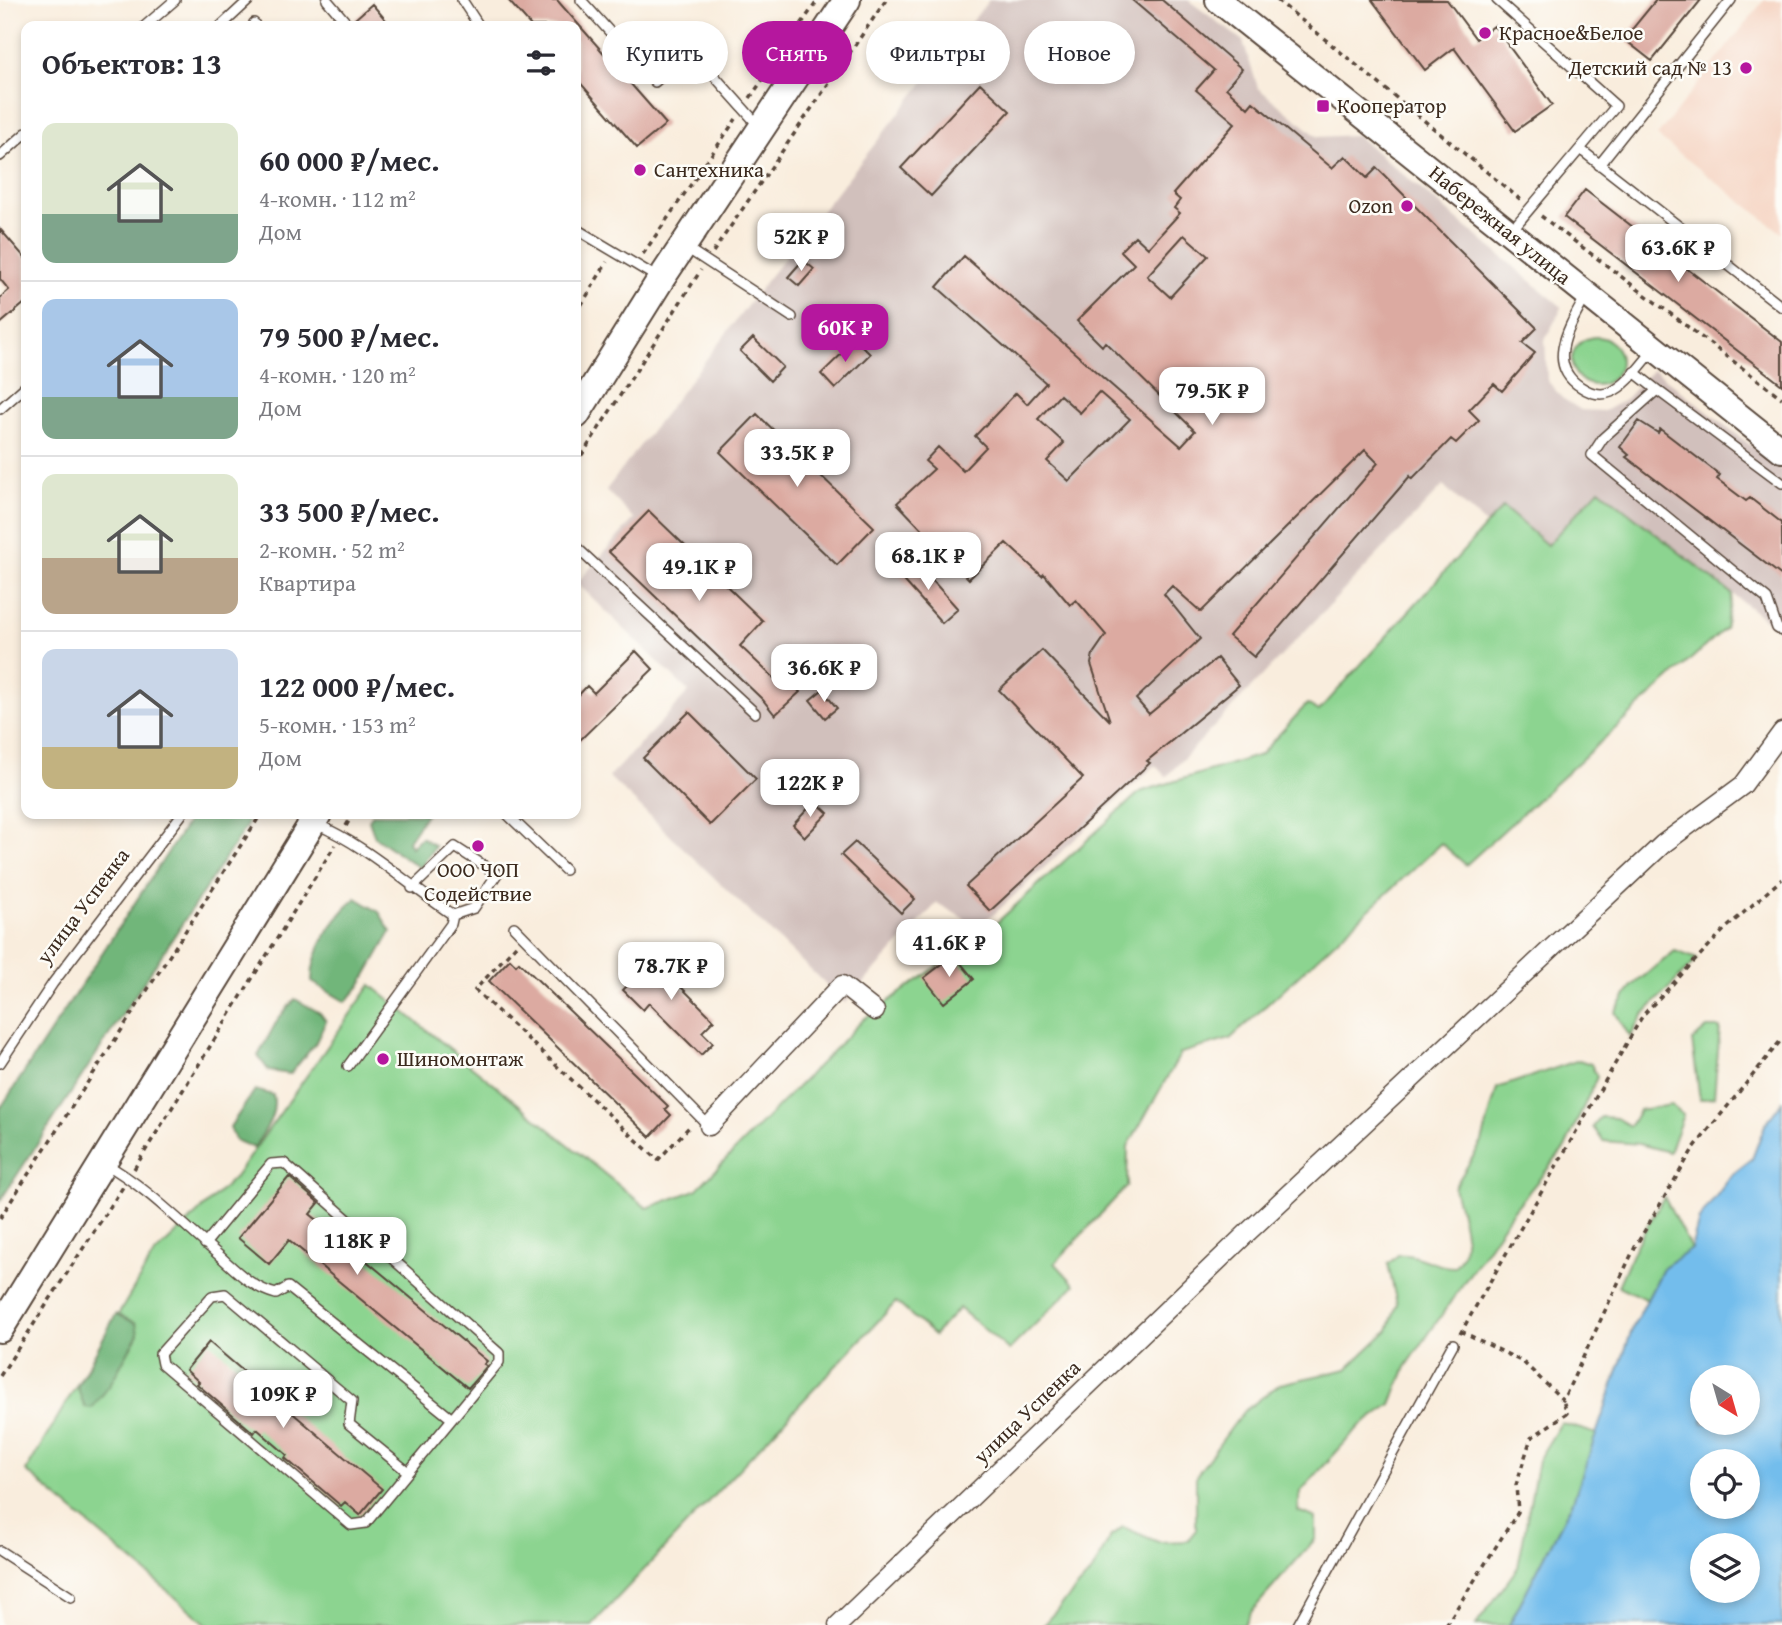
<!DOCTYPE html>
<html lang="ru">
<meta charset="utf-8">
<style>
:root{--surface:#fff;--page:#f7f7f7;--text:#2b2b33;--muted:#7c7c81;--line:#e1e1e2;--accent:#b5179e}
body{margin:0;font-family:"Gentium Book Plus",serif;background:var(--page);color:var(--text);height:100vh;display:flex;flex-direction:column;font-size:26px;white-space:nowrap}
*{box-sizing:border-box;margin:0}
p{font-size:23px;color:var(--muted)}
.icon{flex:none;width:38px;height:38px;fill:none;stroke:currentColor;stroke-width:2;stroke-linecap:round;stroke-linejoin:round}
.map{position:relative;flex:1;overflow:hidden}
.side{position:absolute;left:21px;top:21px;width:560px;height:798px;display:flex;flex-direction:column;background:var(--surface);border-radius:14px;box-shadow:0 4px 10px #0003}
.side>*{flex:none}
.top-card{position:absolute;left:602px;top:21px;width:665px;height:63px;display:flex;gap:14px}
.needle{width:46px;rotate:143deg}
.buttons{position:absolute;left:1690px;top:1365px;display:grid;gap:14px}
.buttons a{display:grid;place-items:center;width:70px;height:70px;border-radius:50%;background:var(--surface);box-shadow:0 4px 10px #0003;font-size:35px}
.price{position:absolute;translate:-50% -60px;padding:0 16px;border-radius:14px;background:#fff;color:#222;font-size:23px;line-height:46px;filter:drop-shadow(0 2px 4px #0008)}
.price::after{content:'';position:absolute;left:50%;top:42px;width:21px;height:16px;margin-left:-10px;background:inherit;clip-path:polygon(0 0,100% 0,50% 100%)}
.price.active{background:var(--accent);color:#fff}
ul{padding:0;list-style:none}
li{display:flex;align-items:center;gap:21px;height:175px;padding:0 21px}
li+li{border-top:2px solid var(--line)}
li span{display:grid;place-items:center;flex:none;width:196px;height:140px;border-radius:14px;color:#555}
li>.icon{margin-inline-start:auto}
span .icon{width:84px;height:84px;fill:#fffc;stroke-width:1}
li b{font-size:30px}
h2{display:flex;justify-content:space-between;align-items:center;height:84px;padding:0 21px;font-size:30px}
.chip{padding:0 24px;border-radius:32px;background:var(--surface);box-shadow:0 4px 10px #0003;font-size:24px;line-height:63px}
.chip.active{background:var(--accent);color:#fff}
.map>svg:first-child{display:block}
</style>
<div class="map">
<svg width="1782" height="1625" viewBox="0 0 1782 1625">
<rect width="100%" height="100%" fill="#fdfcf7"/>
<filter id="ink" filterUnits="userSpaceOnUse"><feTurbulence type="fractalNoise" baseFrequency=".0143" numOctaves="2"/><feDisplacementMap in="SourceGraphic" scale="14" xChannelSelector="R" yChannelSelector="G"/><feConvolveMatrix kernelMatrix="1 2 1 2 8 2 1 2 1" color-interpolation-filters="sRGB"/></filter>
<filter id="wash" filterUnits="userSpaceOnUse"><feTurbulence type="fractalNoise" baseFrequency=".00686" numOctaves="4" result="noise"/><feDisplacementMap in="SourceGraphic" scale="28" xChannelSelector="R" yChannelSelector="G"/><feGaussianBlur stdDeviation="1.57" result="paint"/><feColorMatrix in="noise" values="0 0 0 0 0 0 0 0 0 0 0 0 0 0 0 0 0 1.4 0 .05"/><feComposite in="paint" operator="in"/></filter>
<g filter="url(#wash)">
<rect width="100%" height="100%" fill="#f9eddd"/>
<path fill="#f5d3c1" d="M1764 0H1782V233L1657 136Z"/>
<path fill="#d1c0bc" d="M989 0H1188L1243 41 1258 88 1318 137 1356 135 1562 307 1545 340 1547 380 1562 398 1581 410 1604 411 1626 399 1653 369 1782 470V633L1599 489 1547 546 1503 507 1487 525 1443 486 1166 777 1155 765 993 915 975 925 937 903 845 1003 609 777 689 692 577 583 634 519 606 490 767 280Z"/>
<path fill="#8cd490" stroke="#647f57" stroke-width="2" d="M1572 361a24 24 0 1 1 48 0a24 24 0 1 1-48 0Z
M1599 489 1732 594 1725 628 1466 865 1441 843 1230 1039 1181 1053 1128 1146 1127 1186 1055 1263 1075 1285 1009 1350 959 1308 934 1335 896 1302 592 1625H208L26 1471 153 1256 235 1177 371 985 647 1208 696 1190 864 1019 992 927 1140 792 1260 755 1307 704 1319 711 1503 507 1547 545Z
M1675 951 1697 959 1643 1015 1630 1037 1615 1012 1632 986Z
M1707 1028H1720L1714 1097 1700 1100 1692 1041Z
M1579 1060 1591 1064 1597 1077 1565 1148 1512 1212 1406 1367 1391 1404 1359 1427 1300 1492 1298 1511 1316 1518V1538L1251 1612 1244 1625H1043L1092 1572 1111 1536 1123 1527 1158 1542 1187 1541 1196 1530V1476L1243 1412 1280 1384 1347 1369 1388 1330 1397 1304 1388 1264 1398 1255C1420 1253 1431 1267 1454 1267 1476 1246 1460 1214 1454 1188L1482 1142 1497 1088Z
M1671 1105 1683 1115 1669 1152 1639 1144 1603 1141 1593 1127 1601 1117 1616 1118 1630 1126 1639 1110Z
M1664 1197 1691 1249 1664 1267 1647 1300 1618 1286 1635 1247Z
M1561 1423 1597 1434 1573 1501 1509 1625H1476L1518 1567 1538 1460Z"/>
<path fill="#71b67a" stroke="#56704c" stroke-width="2" d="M193 814H247V825L0 1201V1109Z
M373 814H426L408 841 411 847 421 837 435 846 420 868 375 837 369 820Z
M356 898 379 912 391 932 360 986 346 1002 312 982C311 951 333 919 356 898Z
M295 999 320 1013 326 1021 315 1044 290 1074 269 1071 258 1056 278 1019Z
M255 1090 273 1095C278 1115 264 1131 254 1148L235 1140 230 1127Z
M116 1314 136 1323 138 1334 110 1385 92 1408 85 1407 77 1387Z"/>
<path fill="#73bdec" stroke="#577485" stroke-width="2" fill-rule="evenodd" d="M1782 1102V1625H1509L1573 1501 1633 1327 1664 1267 1691 1249 1699 1219 1733 1174 1752 1159 1765 1125ZM1703 1377H1748V1423H1703ZM1703 1461H1748V1507H1703ZM1703 1545H1748V1591H1703Z"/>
<g id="blocks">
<path fill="#dcaaa1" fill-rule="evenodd" d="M508 0H557L666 124 637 148 576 78V26H531Z
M1132 0H1162L1242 69 1226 88 1248 108 1253 102 1332 168 1345 156 1367 178 1377 168 1537 328 1522 343 1535 353 1502 391 1494 384 1469 410 1479 420 1456 443 1451 439 1412 479 1410 476 1254 657 1229 636 1378 463 1365 450 1201 612 1172 586 1164 594 1200 639 1136 699 1149 714 1217 658 1239 685 1147 761 1150 763 990 911 966 886 1083 778 999 690 1042 650 1110 721 1091 664 1093 654 1106 635 1076 600 1070 605 1044 574 1042 576 1006 543 969 579 897 503 934 469 925 461 938 447 963 471 986 447 975 436 1016 393 1027 404 1046 383 937 287 964 256 1181 446 1195 431 1105 342 1102 346 1077 321 1134 264 1121 251 1122 249 1135 236 1148 248 1180 213 1174 208 1180 200 1173 194 1235 123 1196 90 1214 70ZM1184 235 1208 256 1170 297 1147 276ZM1099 392 1130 419 1069 481 1047 461 1064 443 1038 419 1060 395 1080 413Z
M1372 0H1447L1476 39 1494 26 1552 105 1515 131 1454 48 1425 70Z
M1656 0H1701L1652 61 1624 39Z
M372 4 391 26H362L355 19Z
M980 83 1010 111 931 196 901 168Z
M1585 190 1782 342V385L1564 217Z
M0 229 26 259V302L0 324V298L9 290 0 279Z
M803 260 814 269 799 286 788 277Z
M753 338 783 367 770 381 740 351Z
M856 340 870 354 835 389 821 374Z
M757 414 874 527 837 565 720 452Z
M1639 421 1658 433 1660 429 1720 475 1717 479 1746 501 1750 498 1782 523V576L1626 457 1629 455 1620 447Z
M649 511 763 621 740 646 780 684 787 678 800 692 775 715 763 700 609 552Z
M914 560 958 609 942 623 898 574Z
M636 651 653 669 576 744V698L587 686 594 693Z
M822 690 837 708 825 718 810 700Z
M689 712 756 779 710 825 643 758Z
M815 801 828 813 805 837 793 825Z
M855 842 915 899 901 913 841 855Z
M659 954 677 972 672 978 714 1020 702 1032 713 1043 701 1055 649 1003 643 1010 623 990Z
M954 955 974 979 944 1003 924 978Z
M510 959 516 965 519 962 668 1106 665 1109 671 1115 650 1137 489 981Z
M289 1177 319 1203 310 1214 487 1361 484 1364 487 1366 468 1388 289 1240 269 1264 238 1238Z
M209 1342 382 1489 360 1515 345 1502 341 1506 285 1458 287 1455 257 1429 254 1433 197 1384 199 1382 186 1370Z"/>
</g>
</g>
<g filter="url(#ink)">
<use href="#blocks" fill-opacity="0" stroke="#58473b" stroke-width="2"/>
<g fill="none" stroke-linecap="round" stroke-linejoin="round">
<g stroke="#58473b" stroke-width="12">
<path id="lane" d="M327 0 349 26
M462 0 479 26
M581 0 655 82 691 50 759 126
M1497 0 1616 106 1511 231
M254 23 255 26
M145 26 175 0
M221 26 249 0
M1580 149 1782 307
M0 156 26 133
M1599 165 1731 0
M576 229 660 279
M685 247 792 317
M1586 296C1571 324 1544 364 1581 387 1590 393 1601 396 1611 392 1628 385 1642 363 1654 350
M1634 372 1657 390
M0 409 26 386
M1782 483 1657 390 1603 438 1592 455 1767 599 1777 628 1782 631
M576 547 755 713
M507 814 565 870
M316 824C366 845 408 885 453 915L474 908 497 874 455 847 412 888
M514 927 709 1126
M0 1063 53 983 182 814
M348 1066 451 924 453 915
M104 1163C145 1186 179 1221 214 1251 234 1268 251 1288 276 1294L288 1287 452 1419 499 1362V1353L284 1163 271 1164 205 1244
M408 1472 349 1424 352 1401 225 1294 212 1296 160 1354 162 1364 351 1525 366 1523 452 1419
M0 1551 71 1597
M1298 1625 1453 1344"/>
</g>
<g stroke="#58473b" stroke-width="21">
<path id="street" d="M709 1126 842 985 875 1011
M838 1625 1248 1232 1663 844 1743 785 1782 732"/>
</g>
<g stroke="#58473b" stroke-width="28">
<path id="secondary" d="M1218 0 1782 450"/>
</g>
<g stroke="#58473b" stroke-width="30">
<path id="primary" d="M576 415 661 279 847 0
M0 1329 318 814"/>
</g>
<path stroke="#58473b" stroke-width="3.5" stroke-dasharray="5 5" stroke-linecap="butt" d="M1277 0 1521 200
M750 98 818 0
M1541 216 1782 398
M713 252 886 0
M643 254 736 119
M576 314 607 262
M576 464 701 270
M346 826 353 814
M516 945 475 990 658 1160 691 1125
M134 1169 335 845
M0 1218 261 814
M1461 1331 1523 1362 1563 1400 1635 1247 1693 1149 1782 1039
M1460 1334 1643 1015 1725 929 1782 879
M0 1376 123 1187
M1446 1625 1518 1512 1516 1485 1531 1438 1567 1413 1563 1400"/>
<use href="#lane" stroke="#fff" stroke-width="9"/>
<use href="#street" stroke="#fff" stroke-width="18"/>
<use href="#secondary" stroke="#fff" stroke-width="24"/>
<use href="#primary" stroke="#fff" stroke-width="26"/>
</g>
</g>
<g fill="#b5179e" stroke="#fdfcf7" stroke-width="2.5">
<circle cx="1485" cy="33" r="7"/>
<circle cx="1746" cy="68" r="7"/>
<rect x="1316" y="99" width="14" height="14" rx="3.5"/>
<circle cx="640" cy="170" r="7"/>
<circle cx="1407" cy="206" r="7"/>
<circle cx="478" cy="846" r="7"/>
<circle cx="383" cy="1059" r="7"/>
</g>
<g text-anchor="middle" stroke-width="5" stroke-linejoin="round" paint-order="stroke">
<g font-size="21" fill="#3b2a1e" stroke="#fdfcf7" text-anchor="start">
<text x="1499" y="40">Красное&amp;Белое</text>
<text x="1732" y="75" text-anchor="end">Детский сад № 13</text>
<text x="1337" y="113">Кооператор</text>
<text x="654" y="177">Сантехника</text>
<text x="1393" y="213" text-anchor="end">Ozon</text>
<text x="478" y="877" text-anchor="middle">ООО ЧОП<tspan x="478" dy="24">Содействие</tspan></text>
<text x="397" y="1066">Шиномонтаж</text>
</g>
<g font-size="21" fill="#3b2a1e" stroke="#fdfcf7">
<text transform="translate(1500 225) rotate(39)" y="7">Набережная улица</text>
<text transform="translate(83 906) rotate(-53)" y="7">улица Успенка</text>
<text transform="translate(1027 1412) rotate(-44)" y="7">улица Успенка</text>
</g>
</g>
</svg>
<div class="buttons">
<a><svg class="needle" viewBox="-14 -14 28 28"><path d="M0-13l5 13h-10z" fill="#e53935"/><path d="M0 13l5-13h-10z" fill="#7c7c81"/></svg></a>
<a><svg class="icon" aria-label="locate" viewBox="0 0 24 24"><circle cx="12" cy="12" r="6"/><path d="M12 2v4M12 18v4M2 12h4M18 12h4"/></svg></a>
<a><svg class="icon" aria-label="layers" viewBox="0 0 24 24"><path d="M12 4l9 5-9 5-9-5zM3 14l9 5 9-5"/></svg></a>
</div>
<b class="price" style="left:801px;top:273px">52K ₽</b>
<b class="price" style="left:1678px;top:284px">63.6K ₽</b>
<b class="price active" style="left:845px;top:364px">60K ₽</b>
<b class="price" style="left:1212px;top:427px">79.5K ₽</b>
<b class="price" style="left:797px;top:489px">33.5K ₽</b>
<b class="price" style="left:928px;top:592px">68.1K ₽</b>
<b class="price" style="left:699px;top:603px">49.1K ₽</b>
<b class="price" style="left:824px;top:704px">36.6K ₽</b>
<b class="price" style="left:810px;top:819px">122K ₽</b>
<b class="price" style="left:949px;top:979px">41.6K ₽</b>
<b class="price" style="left:671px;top:1002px">78.7K ₽</b>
<b class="price" style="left:357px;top:1277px">118K ₽</b>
<b class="price" style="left:283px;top:1430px">109K ₽</b>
<div class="top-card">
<a class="chip">Купить</a>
<a class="chip active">Снять</a>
<a class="chip">Фильтры</a>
<a class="chip">Новое</a>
</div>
<section class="side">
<h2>Объектов: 13<svg class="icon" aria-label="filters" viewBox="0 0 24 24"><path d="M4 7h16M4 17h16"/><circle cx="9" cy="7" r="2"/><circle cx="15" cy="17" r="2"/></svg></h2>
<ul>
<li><span style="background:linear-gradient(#dfe7d0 65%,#7fa58c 0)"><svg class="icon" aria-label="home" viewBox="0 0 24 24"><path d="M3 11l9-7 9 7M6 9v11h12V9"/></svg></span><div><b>60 000 ₽/мес.</b><p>4-комн. · 112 m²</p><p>Дом</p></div></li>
<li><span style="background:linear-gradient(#a9c7e8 70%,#7fa58c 0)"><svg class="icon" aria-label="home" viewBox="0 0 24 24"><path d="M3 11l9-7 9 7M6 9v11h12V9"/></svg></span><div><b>79 500 ₽/мес.</b><p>4-комн. · 120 m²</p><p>Дом</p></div></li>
<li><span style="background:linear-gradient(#dfe7d0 60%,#b9a48a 0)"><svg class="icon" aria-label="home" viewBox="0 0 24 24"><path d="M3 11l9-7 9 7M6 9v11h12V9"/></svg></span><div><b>33 500 ₽/мес.</b><p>2-комн. · 52 m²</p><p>Квартира</p></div></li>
<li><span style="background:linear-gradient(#c9d6e8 70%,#c2b280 0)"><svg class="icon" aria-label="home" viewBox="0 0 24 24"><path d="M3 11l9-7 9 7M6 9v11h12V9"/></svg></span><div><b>122 000 ₽/мес.</b><p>5-комн. · 153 m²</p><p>Дом</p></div></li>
</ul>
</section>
</div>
